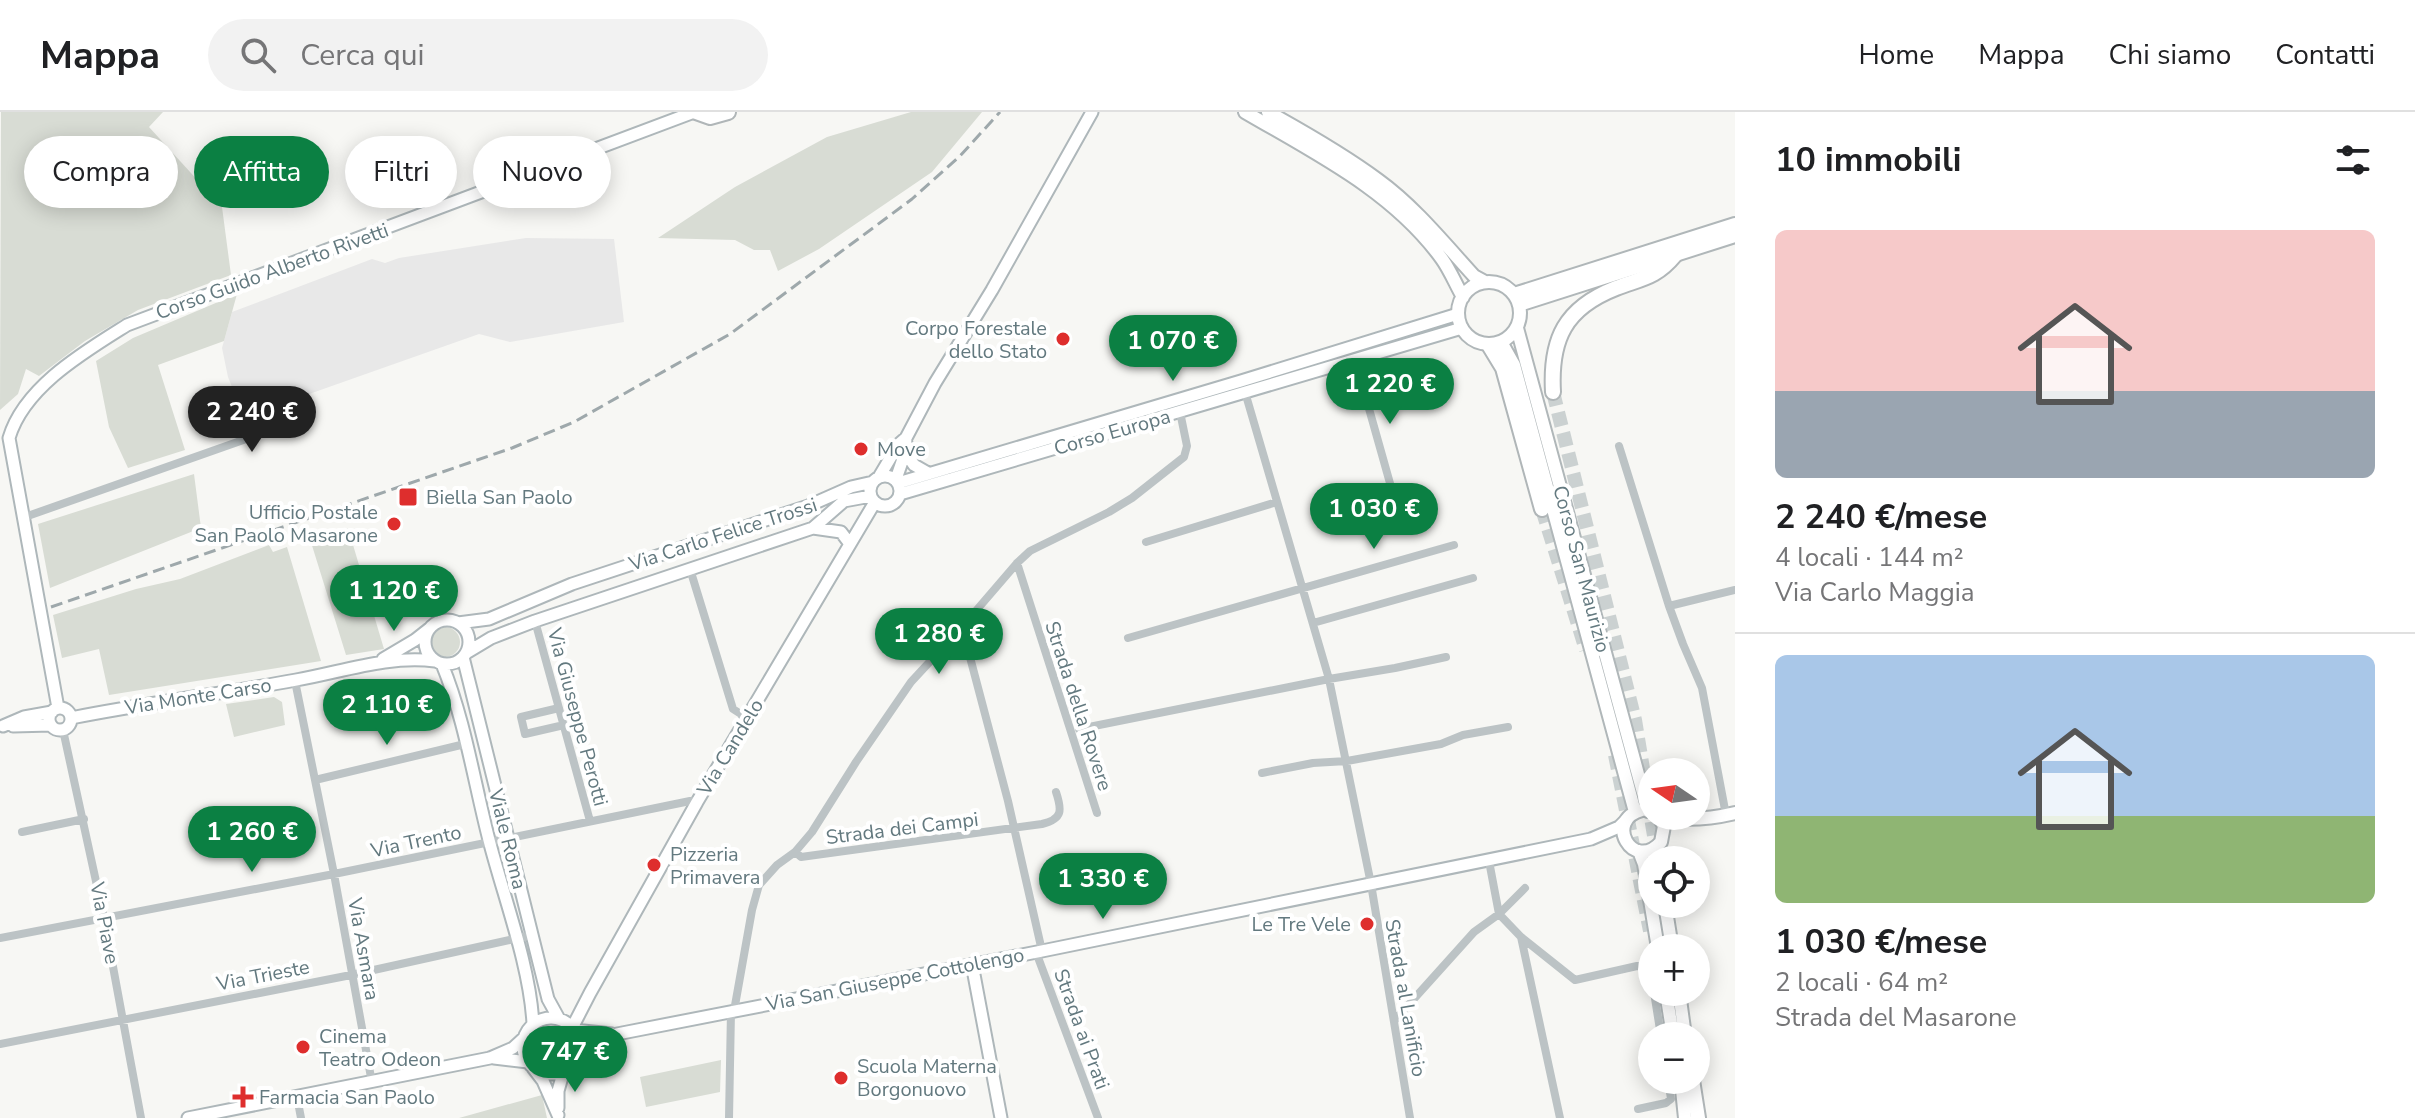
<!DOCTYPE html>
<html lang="it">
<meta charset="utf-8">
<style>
:root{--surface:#fff;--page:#f2f2f2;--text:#202124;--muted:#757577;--line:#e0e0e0;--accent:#0b8043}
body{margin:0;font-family:"Nunito Sans",sans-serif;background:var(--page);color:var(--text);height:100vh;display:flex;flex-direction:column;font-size:30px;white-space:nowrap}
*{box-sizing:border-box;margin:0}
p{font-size:26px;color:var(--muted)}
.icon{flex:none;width:44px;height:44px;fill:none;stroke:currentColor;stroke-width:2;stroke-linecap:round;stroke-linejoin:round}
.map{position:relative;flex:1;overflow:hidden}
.details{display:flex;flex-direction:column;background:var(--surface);width:680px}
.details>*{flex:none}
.banner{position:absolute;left:24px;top:24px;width:760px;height:72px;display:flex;gap:16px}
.needle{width:52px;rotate:283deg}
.controls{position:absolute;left:1638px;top:646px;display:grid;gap:16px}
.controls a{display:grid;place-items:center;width:72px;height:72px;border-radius:50%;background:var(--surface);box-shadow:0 4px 20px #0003;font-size:40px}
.price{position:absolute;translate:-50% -68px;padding:0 18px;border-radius:28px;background:var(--accent);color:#fff;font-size:26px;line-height:52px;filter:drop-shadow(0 2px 4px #0008)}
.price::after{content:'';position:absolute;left:50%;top:48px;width:24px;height:18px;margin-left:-12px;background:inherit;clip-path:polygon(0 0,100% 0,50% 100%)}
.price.active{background:#222;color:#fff}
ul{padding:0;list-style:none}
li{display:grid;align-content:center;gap:16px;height:424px;padding:0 40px}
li+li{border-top:2px solid var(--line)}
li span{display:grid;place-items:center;height:248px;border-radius:12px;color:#555}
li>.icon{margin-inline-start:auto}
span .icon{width:144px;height:144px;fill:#fffc;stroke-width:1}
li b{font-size:34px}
h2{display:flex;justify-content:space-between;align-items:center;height:96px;padding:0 40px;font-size:34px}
.chip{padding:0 28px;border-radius:36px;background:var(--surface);box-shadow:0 4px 20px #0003;font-size:28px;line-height:72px}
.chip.active{background:var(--accent);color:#fff}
header{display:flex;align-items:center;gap:48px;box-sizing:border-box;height:112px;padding:0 40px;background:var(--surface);border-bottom:2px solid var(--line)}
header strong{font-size:38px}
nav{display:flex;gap:44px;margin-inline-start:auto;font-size:28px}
.search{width:560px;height:72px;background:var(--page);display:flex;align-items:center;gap:20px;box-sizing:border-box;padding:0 28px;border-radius:44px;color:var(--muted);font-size:30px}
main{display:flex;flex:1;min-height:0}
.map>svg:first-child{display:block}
</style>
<header>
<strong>Mappa</strong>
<div class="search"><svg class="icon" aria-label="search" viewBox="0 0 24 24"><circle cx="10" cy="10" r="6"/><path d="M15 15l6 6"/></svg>Cerca qui</div>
<nav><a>Home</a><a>Mappa</a><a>Chi siamo</a><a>Contatti</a></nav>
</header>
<main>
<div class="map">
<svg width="1735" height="1006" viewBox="0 0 1735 1006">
<rect width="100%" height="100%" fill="#f7f7f4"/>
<path fill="#e8e8e8" d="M526 126 614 127 624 210 510 230 479 222 244 305 228 265 222 236 232 200 372 147 385 151 399 146Z"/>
<path fill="#d8dcd4" d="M1 0H163L149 15 222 95 231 163 138 198 85 229 39 264 26 257 18 282 0 298Z
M911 0H982L932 60 819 137 778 159 770 138H754L735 128 658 126 735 75 827 25Z
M237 182 224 229 158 253 185 338 128 356 109 315 96 249 133 226Z
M194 362 201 416 50 476 38 412Z
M348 416 384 537 346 543 310 427Z
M269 433 273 440 287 435 321 549 109 583 99 537 62 546 53 503 136 477 180 467Z
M430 530a15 15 0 1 1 30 0a15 15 0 1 1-30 0Z
M274 585 282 590 285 613 234 625 226 592Z
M532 933a19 19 0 1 1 38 0a19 19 0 1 1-38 0Z
M721 948 720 980 646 995 640 965Z
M542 983 547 1006H459Z"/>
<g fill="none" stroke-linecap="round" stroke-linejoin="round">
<path stroke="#cbd1d1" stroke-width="14" stroke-dasharray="14 7" stroke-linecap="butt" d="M1553 280 1635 608 1658 748
M1542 397 1586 538
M1615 643 1650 819"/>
<g stroke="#aeb7ba" stroke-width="15">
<path id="secondary" d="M905 340 914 353 928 361
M870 379a15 15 0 1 1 30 0a15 15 0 1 1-30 0Z
M879 365 898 333 906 326 935 271 992 178 1092 0
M896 367 905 341 906 326
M898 371 1241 269 1458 202
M900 382 1462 216
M813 416 841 420 850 432
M425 530a22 22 0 1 1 44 0a22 22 0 1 1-44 0Z
M458 511 489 507 572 472 808 394 851 375 873 370
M466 541 491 526 535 509 813 416 844 389 871 384
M463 545 548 887 559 907
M383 547 415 528 429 517
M442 552C465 608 474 670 489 728 504 786 530 854 533 912
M58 596 9 326C24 275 84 240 127 213L694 0
M49 607a11 11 0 1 1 22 0a11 11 0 1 1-22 0Z
M71 606C146 591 221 582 296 568 342 560 388 543 435 549
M3 614 24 605 52 600
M13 614 51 613
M972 852 1001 1006
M523 934a28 28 0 1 1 56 0a28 28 0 1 1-56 0Z
M572 916 590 881 697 690 875 390
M574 918 612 922
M577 942 617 922 1042 839 1591 727 1619 715 1626 708
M494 946 528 950
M533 956 543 969 558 1003
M558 996V979L564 958
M188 1006 490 946 513 936 525 925"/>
</g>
<g stroke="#b0b7b9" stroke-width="16">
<path id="primary" d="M1245 0C1315 41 1393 79 1442 147 1450 158 1456 173 1463 185
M1268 0C1306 21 1343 42 1378 68 1414 94 1444 131 1474 164L1485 170
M1458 201a31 31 0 1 1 62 0a31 31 0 1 1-62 0Z
M1514 182 1735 112
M1519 193 1735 124
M1517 216 1648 699
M1501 230 1514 253 1635 700
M1642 698C1603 708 1633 761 1661 730L1664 714 1658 704
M1659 704C1684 709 1710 707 1735 701
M1639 739 1644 752 1658 836
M1665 792 1672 836
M1666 880 1673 924
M1679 880 1685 924
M1681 968 1685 1006"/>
</g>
<g stroke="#b0b6b8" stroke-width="18">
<path id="highway" d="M696 0 710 5 728 0
M1489 233 1503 256 1542 397
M1553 280C1550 227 1565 196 1616 176 1642 166 1656 166 1675 143
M1692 968 1698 1006"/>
</g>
<path stroke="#bcc3c5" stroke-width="8" d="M1355 247 1395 389
M1245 280 1329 567 1371 772 1410 1006
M1619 334 1669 494 1683 532 1702 576 1726 703
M22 406 283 314
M1146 430 1277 390
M1017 451 1097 701
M690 457 733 597 747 606
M1669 494 1735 478
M535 509 590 709
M1313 511 1473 466
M962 515 1008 689 1042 839
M1128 526 1454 433
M295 569 334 762 372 971
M559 596 521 605 525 622 564 613
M1079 617 1329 567 1395 556 1446 545
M63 618 104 806 141 1006
M1262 661 1313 651 1347 649 1441 632 1463 623 1508 615
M315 668 465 632
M22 720 84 707
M795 740 801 745 1042 712C1063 707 1062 698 1056 680
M1489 749 1499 802 1521 825 1560 1006
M1521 825 1575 868 1637 854 1645 855 1652 870
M0 826 334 762 690 689 697 690
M1036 840 1098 1006
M1654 880 1661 924
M734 899 752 798 759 773 777 753 795 740 812 720 856 650 911 570 962 515 1017 451 1030 439 1109 400 1132 386 1184 345 1187 334 1180 300
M1394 909 1474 820 1499 802 1525 776
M0 932 351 863 532 823
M297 985 301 1006
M1638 997 1666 991 1671 987 1668 968
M729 1006 731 899"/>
<use href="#secondary" stroke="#fff" stroke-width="11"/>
<use href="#primary" stroke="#fff" stroke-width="12"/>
<use href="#highway" stroke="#fff" stroke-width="14"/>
<path stroke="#9ea8ab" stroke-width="3" stroke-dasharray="12 6" stroke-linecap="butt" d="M51 495 512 336 574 310 730 222 912 87 960 44 1000 0"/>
</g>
<g fill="#de2e2d" stroke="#fff" stroke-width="3">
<circle cx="1063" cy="227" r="8"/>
<circle cx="861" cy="337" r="8"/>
<rect x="398" y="375" width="20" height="20" rx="4"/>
<circle cx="394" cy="412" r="8"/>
<circle cx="654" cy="753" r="8"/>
<circle cx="1367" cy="812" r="8"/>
<circle cx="303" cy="935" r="8"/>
<circle cx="841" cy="966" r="8"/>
<path d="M239 973h8v8h8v8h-8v8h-8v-8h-8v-8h8z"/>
</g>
<g text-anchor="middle" stroke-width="8" stroke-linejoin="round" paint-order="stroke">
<g font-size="20" fill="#63797f" stroke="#fff">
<text transform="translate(272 159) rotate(-20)" y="7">Corso Guido Alberto Rivetti</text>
<text transform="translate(1112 320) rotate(-16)" y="7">Corso Europa</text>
<text transform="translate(723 422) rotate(-18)" y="7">Via Carlo Felice Trossi</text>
<text transform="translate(1582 457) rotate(75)" y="7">Corso San Maurizio</text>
<text transform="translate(198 584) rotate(-9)" y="7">Via Monte Carso</text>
<text transform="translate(1079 594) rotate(72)" y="7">Strada della Rovere</text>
<text transform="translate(578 605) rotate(75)" y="7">Via Giuseppe Perotti</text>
<text transform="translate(730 635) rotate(-59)" y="7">Via Candelo</text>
<text transform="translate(902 716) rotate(-7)" y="7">Strada dei Campi</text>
<text transform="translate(508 727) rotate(76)" y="7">Viale Roma</text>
<text transform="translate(416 729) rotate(-12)" y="7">Via Trento</text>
<text transform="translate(105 811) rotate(79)" y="7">Via Piave</text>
<text transform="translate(364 837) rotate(80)" y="7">Via Asmara</text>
<text transform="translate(263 863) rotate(-11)" y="7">Via Trieste</text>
<text transform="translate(895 867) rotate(-11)" y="7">Via San Giuseppe Cottolengo</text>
<text transform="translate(1406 886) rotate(80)" y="7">Strada al Lanificio</text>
<text transform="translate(1082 917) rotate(70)" y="7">Strada ai Prati</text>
</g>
<g font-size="20" fill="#63797f" stroke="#fff" text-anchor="start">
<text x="1047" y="223" text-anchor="end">Corpo Forestale<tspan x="1047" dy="23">dello Stato</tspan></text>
<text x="877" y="344">Move</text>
<text x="426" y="392">Biella San Paolo</text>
<text x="378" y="407" text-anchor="end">Ufficio Postale<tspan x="378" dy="23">San Paolo Masarone</tspan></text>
<text x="670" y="749">Pizzeria<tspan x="670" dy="23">Primavera</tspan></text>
<text x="1351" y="819" text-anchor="end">Le Tre Vele</text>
<text x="319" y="931">Cinema<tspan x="319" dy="23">Teatro Odeon</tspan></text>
<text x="857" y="961">Scuola Materna<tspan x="857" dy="23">Borgonuovo</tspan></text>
<text x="259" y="992">Farmacia San Paolo</text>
</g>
</g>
</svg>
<div class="controls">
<a><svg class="needle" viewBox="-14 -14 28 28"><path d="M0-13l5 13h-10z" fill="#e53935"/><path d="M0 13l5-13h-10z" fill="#757577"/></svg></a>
<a><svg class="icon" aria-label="locate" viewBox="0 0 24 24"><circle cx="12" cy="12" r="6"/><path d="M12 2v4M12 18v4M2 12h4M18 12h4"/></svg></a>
<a>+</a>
<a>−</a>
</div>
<b class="price" style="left:1173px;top:271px">1 070 €</b>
<b class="price" style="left:1390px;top:314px">1 220 €</b>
<b class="price active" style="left:252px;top:342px">2 240 €</b>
<b class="price" style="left:1374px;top:439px">1 030 €</b>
<b class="price" style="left:394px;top:521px">1 120 €</b>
<b class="price" style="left:939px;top:564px">1 280 €</b>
<b class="price" style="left:387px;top:635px">2 110 €</b>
<b class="price" style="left:252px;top:762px">1 260 €</b>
<b class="price" style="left:1103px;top:809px">1 330 €</b>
<b class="price" style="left:575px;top:982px">747 €</b>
<div class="banner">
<a class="chip">Compra</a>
<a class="chip active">Affitta</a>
<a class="chip">Filtri</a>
<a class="chip">Nuovo</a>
</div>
</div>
<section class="details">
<h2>10 immobili<svg class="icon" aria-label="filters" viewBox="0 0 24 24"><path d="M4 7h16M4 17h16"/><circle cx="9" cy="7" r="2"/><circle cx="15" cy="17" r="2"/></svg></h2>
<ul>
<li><span style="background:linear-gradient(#f6c9c9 65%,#9aa5b1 0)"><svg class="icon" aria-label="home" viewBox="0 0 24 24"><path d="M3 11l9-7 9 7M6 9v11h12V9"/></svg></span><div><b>2 240 €/mese</b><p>4 locali · 144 m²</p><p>Via Carlo Maggia</p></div></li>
<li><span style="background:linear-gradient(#a9c7e8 65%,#8fb573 0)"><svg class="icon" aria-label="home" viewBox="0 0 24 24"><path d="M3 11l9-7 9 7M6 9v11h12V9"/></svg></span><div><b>1 030 €/mese</b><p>2 locali · 64 m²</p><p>Strada del Masarone</p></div></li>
</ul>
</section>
</main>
